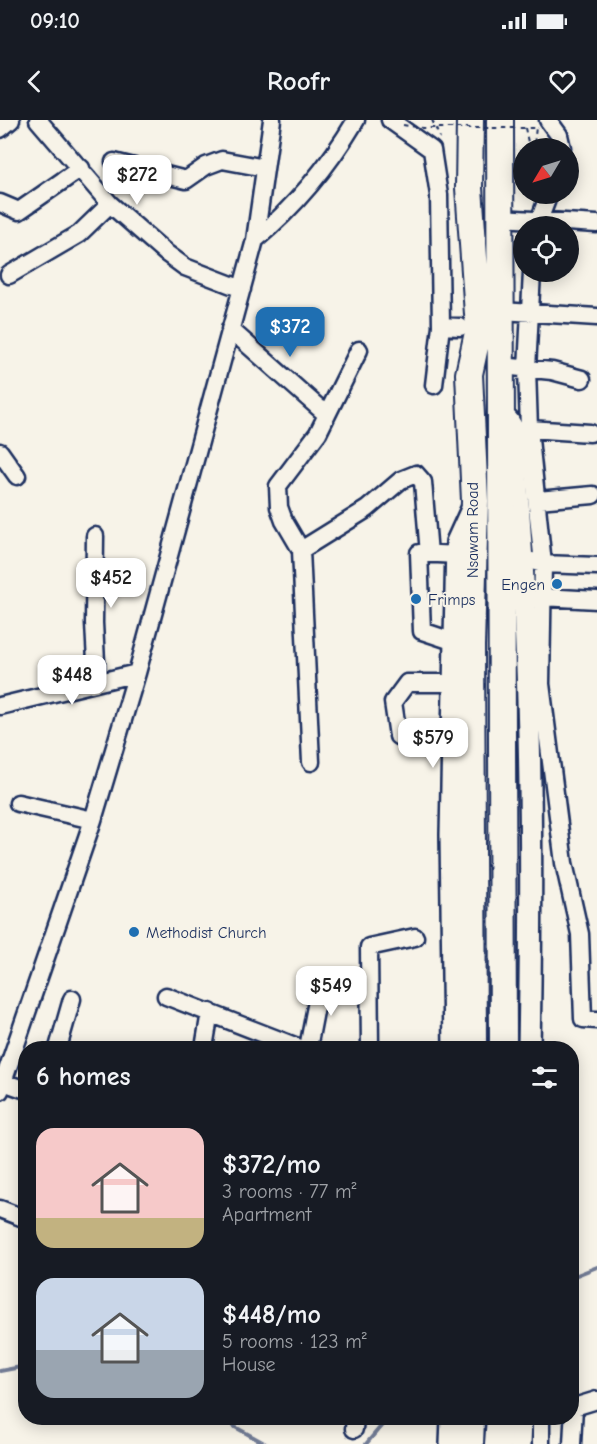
<!DOCTYPE html>
<meta charset="utf-8">
<style>
:root{--surface:#171b24;--page:#20242c;--text:#f1f3f6;--muted:#9ea1a6;--accent:#1f6fb2}
body{margin:0;font-family:"Comic Neue",sans-serif;background:var(--page);color:var(--text);height:100vh;display:flex;flex-direction:column;font-size:22px;white-space:nowrap}
*{box-sizing:border-box;margin:0}
p{font-size:20px;color:var(--muted)}
.icon{flex:none;width:33px;height:33px;fill:none;stroke:currentColor;stroke-width:2;stroke-linecap:round;stroke-linejoin:round}
.map{position:relative;flex:1;overflow:hidden}
.side{position:absolute;left:18px;top:921px;width:561px;height:384px;display:flex;flex-direction:column;background:var(--surface);border-radius:24px;box-shadow:0 3px 15px #0003}
.side>*{flex:none}
.needle{width:39px;rotate:232deg}
.controls{position:absolute;left:513px;top:18px;display:grid;gap:12px}
.controls a{display:grid;place-items:center;width:66px;height:66px;border-radius:50%;background:var(--surface);box-shadow:0 3px 15px #0003;font-size:30px}
.price{position:absolute;translate:-50% -51px;padding:0 14px;border-radius:12px;background:#fff;color:#222;font-size:20px;line-height:39px;filter:drop-shadow(0 2px 3px #0008)}
.price::after{content:'';position:absolute;left:50%;top:36px;width:18px;height:14px;margin-left:-9px;background:inherit;clip-path:polygon(0 0,100% 0,50% 100%)}
.price.current{background:var(--accent);color:#fff}
ul{padding:0;list-style:none}
li{display:flex;align-items:center;gap:18px;height:150px;padding:0 18px}
li span{display:grid;place-items:center;flex:none;width:168px;height:120px;border-radius:18px;color:#555}
li>.icon{margin-inline-start:auto}
span .icon{width:72px;height:72px;fill:#fffc;stroke-width:1}
li b{font-size:26px}
h2{display:flex;justify-content:space-between;align-items:center;height:72px;padding:0 18px;font-size:26px}
.status{display:flex;justify-content:space-between;align-items:center;height:42px;padding:0 30px;background:var(--surface);direction:ltr}
.status svg{height:16px;fill:currentColor}
header{display:flex;justify-content:space-between;align-items:center;height:78px;padding:0 18px;background:var(--surface);font-size:27px;font-weight:700}
.map>svg:first-child{display:block}
</style>
<div class="status"><b>09:10</b><svg viewBox="0 0 49 12"><path d="M0 12V9h3v3zM5 12V6h3v6zM10 12V3h3v9zM15 12V0h3v12zM26 1h20v11H26zM47 4h2v5h-2z"/></svg></div>
<header><svg class="icon" aria-label="back" viewBox="0 0 24 24"><path d="M15 5l-7 7 7 7"/></svg>Roofr<svg class="icon" aria-label="heart" viewBox="0 0 24 24"><path d="M12 20l-8-8c-3-5 5-10 8-4 3-6 11-1 8 4z"/></svg></header>
<div class="map">
<svg width="597" height="1324" viewBox="0 0 597 1324">
<rect width="100%" height="100%" fill="#f7f3e8"/>
<filter id="ink" filterUnits="userSpaceOnUse"><feTurbulence type="fractalNoise" baseFrequency=".0167" numOctaves="2"/><feDisplacementMap in="SourceGraphic" scale="12" xChannelSelector="R" yChannelSelector="G"/><feConvolveMatrix kernelMatrix="1 2 1 2 8 2 1 2 1" color-interpolation-filters="sRGB"/></filter>
<g filter="url(#ink)">
<g fill="none" stroke-linecap="round" stroke-linejoin="round">
<path stroke="#727c95" stroke-width="4" d="M572 1157 597 1147
M0 1251 26 1246
M229 1298 235 1307 266 1324
M366 1324 388 1298"/>
<g stroke="#1b2f5e" stroke-width="21">
<path id="minor" d="M38 0 110 84 166 133 185 147 242 169
M390 0 432 30 439 75 441 206 460 207
M548 0 559 15 562 28
M0 9 11 0
M114 42 186 60 206 46 222 40 265 48
M0 83 19 91 81 48
M501 98 597 104
M537 106 549 74
M255 120C297 85 328 47 356 0
M532 152 527 249 529 309 543 444 541 564 564 743 580 814 583 899 597 900
M9 155 79 114 110 84
M501 191 597 197
M230 209 327 295
M501 246 552 251 582 259
M434 265 441 206
M529 309 590 313
M0 332 17 356
M538 380 593 375
M95 416 94 503 97 562
M301 430 367 389 401 360 416 354 423 362 429 434
M532 441 543 444 597 446
M532 479 542 477 597 480
M455 522 422 511 419 433 457 435
M0 586 137 553
M453 631 415 626 398 616 393 582 407 563H454
M311 642 301 430 284 401 279 387 278 366 318 313 359 230
M18 683 93 700
M166 876 300 928
M58 928 72 879
M204 928 210 892
M308 928 321 860
M370 928 369 827 415 817
M3 962 26 970
M0 971 93 700 137 553 255 120 272 0
M0 1089 26 1099
M354 1309 355 1298
M541 1324V1298
M572 1324 574 1287 597 1280"/>
</g>
<g stroke="#1b2f5e" stroke-width="26">
<path id="major" d="M508 301 512 308C531 515 533 722 529 928
M454 928 451 715 457 422 473 387
M451 1324 452 1298
M520 1324 521 1298"/>
</g>
<g stroke="#1b2f5e" stroke-width="30">
<path id="highway" d="M470 0 469 68 479 208 469 254 475 381 471 526 473 928
M500 0 503 928
M470 1324 471 1298
M498 1324 500 1298"/>
</g>
<path stroke="#1b2f5e" stroke-width="2" stroke-dasharray="4.5 4.5" stroke-linecap="butt" d="M432 0 440 18
M525 8 529 27 534 25 536 7
M520 30 524 52"/>
<use href="#minor" stroke="#f7f3e8" stroke-width="16"/>
<use href="#major" stroke="#f7f3e8" stroke-width="21"/>
<use href="#highway" stroke="#f7f3e8" stroke-width="26"/>
<path stroke="#1b2f5e" stroke-width="2" stroke-dasharray="4.5 4.5" stroke-linecap="butt" d="M403 5 423 8H538"/>
</g>
</g>
<g fill="#1f6fb2" stroke="#f7f3e8" stroke-width="2">
<circle cx="557" cy="464" r="6"/>
<circle cx="416" cy="479" r="6"/>
<circle cx="134" cy="812" r="6"/>
</g>
<g text-anchor="middle" stroke-width="4.5" stroke-linejoin="round" paint-order="stroke">
<g font-size="16" fill="#1b2f5e" stroke="#f7f3e8">
<text transform="translate(472 410) rotate(-90)" y="6">Nsawam Road</text>
</g>
<g font-size="16" fill="#1b2f5e" stroke="#f7f3e8" text-anchor="start">
<text x="545" y="470" text-anchor="end">Engen</text>
<text x="428" y="485">Frimps</text>
<text x="146" y="818">Methodist Church</text>
</g>
</g>
</svg>
<div class="controls">
<a><svg class="needle" viewBox="-14 -14 28 28"><path d="M0-13l5 13h-10z" fill="#e53935"/><path d="M0 13l5-13h-10z" fill="#9ea1a6"/></svg></a>
<a><svg class="icon" aria-label="locate" viewBox="0 0 24 24"><circle cx="12" cy="12" r="6"/><path d="M12 2v4M12 18v4M2 12h4M18 12h4"/></svg></a>
</div>
<b class="price" style="left:137px;top:86px">$272</b>
<b class="price current" style="left:290px;top:238px">$372</b>
<b class="price" style="left:111px;top:489px">$452</b>
<b class="price" style="left:72px;top:586px">$448</b>
<b class="price" style="left:433px;top:649px">$579</b>
<b class="price" style="left:331px;top:897px">$549</b>
<section class="side">
<h2>6 homes<svg class="icon" aria-label="filters" viewBox="0 0 24 24"><path d="M4 7h16M4 17h16"/><circle cx="9" cy="7" r="2"/><circle cx="15" cy="17" r="2"/></svg></h2>
<ul>
<li><span style="background:linear-gradient(#f6c9c9 75%,#c2b280 0)"><svg class="icon" aria-label="home" viewBox="0 0 24 24"><path d="M3 11l9-7 9 7M6 9v11h12V9"/></svg></span><div><b>$372/mo</b><p>3 rooms · 77 m²</p><p>Apartment</p></div></li>
<li><span style="background:linear-gradient(#c9d6e8 60%,#9aa5b1 0)"><svg class="icon" aria-label="home" viewBox="0 0 24 24"><path d="M3 11l9-7 9 7M6 9v11h12V9"/></svg></span><div><b>$448/mo</b><p>5 rooms · 123 m²</p><p>House</p></div></li>
</ul>
</section>
</div>
